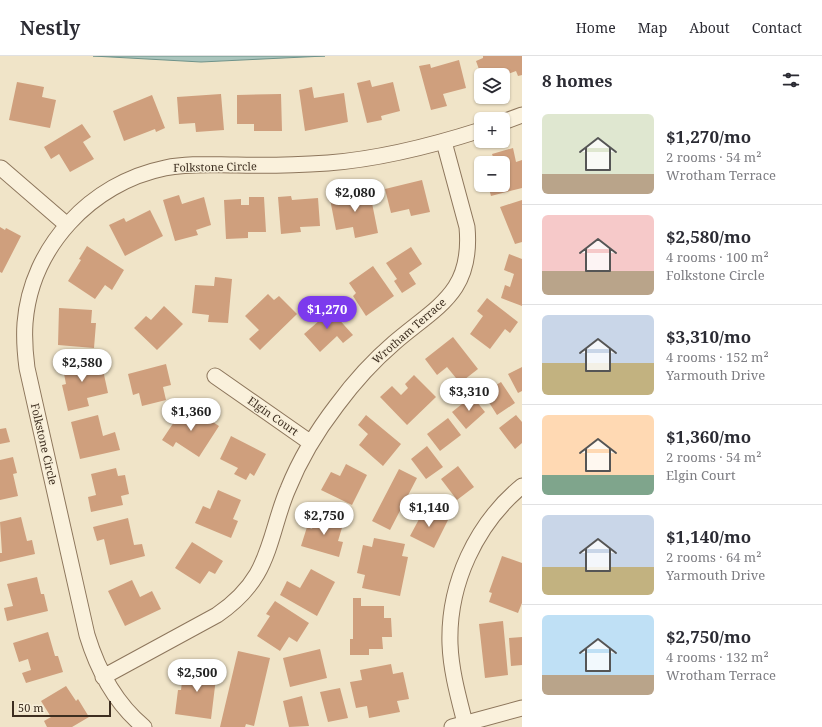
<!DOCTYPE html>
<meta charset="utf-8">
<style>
:root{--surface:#fff;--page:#f7f7f7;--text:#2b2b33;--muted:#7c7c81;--line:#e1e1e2;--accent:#7c3aed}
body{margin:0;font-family:"Noto Serif",serif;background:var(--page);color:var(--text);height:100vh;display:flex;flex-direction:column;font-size:15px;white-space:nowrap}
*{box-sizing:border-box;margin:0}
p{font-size:13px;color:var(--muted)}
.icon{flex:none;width:22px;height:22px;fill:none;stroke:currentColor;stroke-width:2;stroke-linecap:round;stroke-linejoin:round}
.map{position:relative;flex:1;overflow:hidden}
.side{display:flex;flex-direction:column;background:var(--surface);width:300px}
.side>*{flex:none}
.buttons{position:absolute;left:474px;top:12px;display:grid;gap:8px}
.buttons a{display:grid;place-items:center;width:36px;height:36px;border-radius:6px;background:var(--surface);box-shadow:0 1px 3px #0004;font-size:20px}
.scale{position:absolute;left:12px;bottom:10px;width:99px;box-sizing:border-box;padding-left:4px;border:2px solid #3d2e20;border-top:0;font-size:11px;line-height:14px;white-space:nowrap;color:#3d2e20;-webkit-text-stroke:3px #f7eed8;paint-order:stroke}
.price{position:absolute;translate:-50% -34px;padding:0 9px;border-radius:14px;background:#fff;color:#222;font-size:13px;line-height:26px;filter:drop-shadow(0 1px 2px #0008)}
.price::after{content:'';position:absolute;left:50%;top:24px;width:12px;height:9px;margin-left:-6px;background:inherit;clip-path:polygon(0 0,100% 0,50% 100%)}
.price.on{background:var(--accent);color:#fff}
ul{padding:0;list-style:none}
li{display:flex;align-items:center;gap:12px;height:100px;padding:0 20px}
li+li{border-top:1px solid var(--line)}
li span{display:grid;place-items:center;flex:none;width:112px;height:80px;border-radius:6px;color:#555}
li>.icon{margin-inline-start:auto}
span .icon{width:48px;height:48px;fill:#fffc;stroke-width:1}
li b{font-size:17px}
h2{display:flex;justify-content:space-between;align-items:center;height:48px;padding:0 20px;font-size:17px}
header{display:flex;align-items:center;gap:24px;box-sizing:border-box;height:56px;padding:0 20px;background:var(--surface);border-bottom:1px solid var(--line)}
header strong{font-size:19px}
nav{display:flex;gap:22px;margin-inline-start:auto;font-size:14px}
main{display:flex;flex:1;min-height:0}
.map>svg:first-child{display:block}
</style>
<header>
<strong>Nestly</strong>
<nav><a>Home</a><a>Map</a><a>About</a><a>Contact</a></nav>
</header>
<main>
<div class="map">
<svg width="522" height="671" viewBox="0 0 522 671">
<rect width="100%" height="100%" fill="#f0e4c8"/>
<path fill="#a9c4bc" stroke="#6f938a" d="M93 0H325L201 6Z"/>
<path fill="#cf9f7d" d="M483 0H522V19L518 20 516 15 503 20 481 19 476 5 483 2Z
M459 4 466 32 443 38 447 50 431 54 419 10 430 8 431 12Z
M370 24 372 31 393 26 400 55 381 60 382 64 367 67 357 27Z
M17 26 44 31 42 41 56 44 50 72 9 64Z
M312 31 314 42 344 37 348 66 305 75 299 34Z
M221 38 224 74 196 76 195 67 179 68 177 41Z
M281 38 282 75H254V68H237V39Z
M152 39 165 72 156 76 155 73 124 85 113 55Z
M82 68 91 81 83 86 94 103 70 116 59 98 51 103 44 91Z
M513 92 516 106 522 104V132L491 140 488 129H503V107H495L492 98Z
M422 124 430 156 411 160 409 153 391 157 385 133Z
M369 132 378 177 355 182 353 171 336 174 330 143 354 138V135Z
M179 139 182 148 204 141 211 169 196 174 198 179 175 185 163 144Z
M291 140 292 144 318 142 320 170 300 171 301 176 281 178 278 141Z
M249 141H264L266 176H248V182L226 183 224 144 241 143V149H249Z
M522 144V186L515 188 500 151Z
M150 154 163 180 125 200 109 169 124 162 126 166Z
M0 171 5 174 6 172 21 180 2 217 0 216Z
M87 190 124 214 112 234 105 229 95 243 68 225 81 204 79 203Z
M411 191 422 208 409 217 416 228 402 237 394 225 397 223 386 207Z
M509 198 522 203V250L501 242 505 229 510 231 514 218 504 214Z
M373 210 394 240 366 260 353 240 356 237 349 227Z
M215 221 232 223 228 267 208 266 209 259 192 257 195 229 214 230Z
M268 238 274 244 279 240 297 258 260 294 249 283 259 274 245 260Z
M487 242 518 266 510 277 505 273 490 293 470 278 483 260 477 255Z
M164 250 183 268 157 294 134 272 146 260 151 264Z
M327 250 353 279 343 287 337 280 320 296 304 278 320 264 316 259Z
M59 252 92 254 91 267H96L94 292 58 289Z
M453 281 478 313 460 327 447 311 437 319 425 303Z
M93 300 96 315 103 314 108 337 87 342 89 350 68 355 62 329 66 328 62 307Z
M166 308 171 329 163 331 166 344 142 350 139 337 133 339 128 318Z
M522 311V335L518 337 508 318Z
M414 319 436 341 407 369 380 341 392 330 401 339 408 332 405 328Z
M501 326 515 347 497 359 483 337Z
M472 340 485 356 466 373 452 356Z
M184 351 203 363 205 361 219 370 199 401 176 386 173 391 162 384Z
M98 359 103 380 115 376 120 394 80 403 71 366Z
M366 359 401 388 383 410 359 389 368 378 358 369Z
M516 359 522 366V387L515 393 499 372Z
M448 362 461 379 440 395 427 378Z
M6 372 10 386 0 388V373Z
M231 380 266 398 254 420 250 417 246 424 234 418 238 412 220 403Z
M427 390 443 411 426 423 411 403Z
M13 401 17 417 13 418 18 440 0 444V404Z
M346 408 367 419 352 449 321 434 331 416 340 420Z
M458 410 474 431 457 444 441 423Z
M116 412 118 420 125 419 129 438 121 440 123 449 91 456 88 441 96 439 91 418Z
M399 413 417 422 390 474 372 465Z
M218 434 241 444 233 463 238 465 231 482 195 467 203 450 210 453Z
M425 452 448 464 434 492 410 480Z
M317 457 344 465 338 485 343 486 339 501 301 490 307 471 312 473Z
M21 461 27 485 32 484 35 498 0 506V497H2L0 466Z
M128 462 134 489 142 488 145 500 110 509 104 483 97 485 93 471Z
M374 482 405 488 402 500 408 501 400 540 362 532 365 519 357 517 363 489 372 491Z
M192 486 223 505 215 518 209 515 200 528 175 512Z
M502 500 522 507V547L518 557 489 546 492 537 489 536Z
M311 513 335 526 317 560 280 539 287 525 300 532Z
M37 521 41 538H44L48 555 7 565 4 552 13 550 7 528Z
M132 524 140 541 152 535 161 553 125 570 108 535Z
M353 542H361V550H384V562H391L392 581H382L383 593H369V599H350V583H353Z
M275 545 309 567 297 586 289 581 280 595 257 580 270 560 266 558Z
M503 565 508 619 485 622 479 568Z
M48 576 55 600H58L63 616 26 627 22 617 31 614 28 603 19 606 13 587Z
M522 581V609L511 610 509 582Z
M320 593 327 622 290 631 283 602Z
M238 595 270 602 254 670 246 668 245 671H220Z
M391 608 393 618 403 616 409 643 397 645 400 656 369 662 367 650 356 652 350 626 362 624 360 614Z
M184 610 217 614 211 663 175 658 178 634H181Z
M66 630 76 645 78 643 89 661 72 671H47L44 665 51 661 41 645Z
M340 632 348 662 328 666 320 636Z
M302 640 309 670 289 671 283 645Z"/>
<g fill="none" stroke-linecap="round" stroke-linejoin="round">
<g stroke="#8d765c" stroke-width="17">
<path id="street" d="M503 66 522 59
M1 112 67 169
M215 320 311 387
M103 621 217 559C233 548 247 535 257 518 272 492 276 460 288 433 300 403 317 375 337 349 354 326 373 305 394 287 437 250 473 237 467 171L444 86
M144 671C115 647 98 615 87 579L27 312C25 297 24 282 25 267 31 191 91 127 165 112 189 107 213 109 237 109 268 110 297 109 328 107 380 103 431 90 481 74
M452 671 522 652
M466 671C459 643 451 616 450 588 448 528 476 468 522 430"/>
</g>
<use href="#street" stroke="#faf1dc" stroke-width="15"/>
</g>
<g text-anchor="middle" stroke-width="3" stroke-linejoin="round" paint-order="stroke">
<g font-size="11" fill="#3d2e20" stroke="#f7eed8">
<text transform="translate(215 111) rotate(-1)" y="4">Folkstone Circle</text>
<text transform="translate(409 275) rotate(-41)" y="4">Wrotham Terrace</text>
<text transform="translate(273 360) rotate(35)" y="4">Elgin Court</text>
<text transform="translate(44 388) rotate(77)" y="4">Folkstone Circle</text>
</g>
</g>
</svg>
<div class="buttons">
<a><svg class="icon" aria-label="layers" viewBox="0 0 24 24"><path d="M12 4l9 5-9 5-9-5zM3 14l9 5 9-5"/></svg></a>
<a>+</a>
<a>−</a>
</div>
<div class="scale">50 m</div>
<b class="price" style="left:355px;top:157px">$2,080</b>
<b class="price on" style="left:327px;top:274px">$1,270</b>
<b class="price" style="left:82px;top:327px">$2,580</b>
<b class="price" style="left:469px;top:356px">$3,310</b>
<b class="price" style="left:191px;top:376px">$1,360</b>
<b class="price" style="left:429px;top:472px">$1,140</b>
<b class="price" style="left:324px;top:480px">$2,750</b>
<b class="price" style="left:197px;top:637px">$2,500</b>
</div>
<section class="side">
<h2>8 homes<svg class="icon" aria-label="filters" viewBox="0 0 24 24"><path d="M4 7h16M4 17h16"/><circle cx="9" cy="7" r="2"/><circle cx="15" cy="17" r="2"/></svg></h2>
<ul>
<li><span style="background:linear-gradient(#dfe7d0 75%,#b9a48a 0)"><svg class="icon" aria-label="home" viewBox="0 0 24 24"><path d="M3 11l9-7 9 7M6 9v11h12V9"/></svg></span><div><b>$1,270/mo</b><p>2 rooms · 54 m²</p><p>Wrotham Terrace</p></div></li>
<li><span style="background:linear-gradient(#f6c9c9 70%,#b9a48a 0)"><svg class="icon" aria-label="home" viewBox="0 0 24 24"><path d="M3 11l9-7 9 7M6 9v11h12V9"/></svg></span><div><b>$2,580/mo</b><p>4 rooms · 100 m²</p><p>Folkstone Circle</p></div></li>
<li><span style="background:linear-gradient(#c9d6e8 60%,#c2b280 0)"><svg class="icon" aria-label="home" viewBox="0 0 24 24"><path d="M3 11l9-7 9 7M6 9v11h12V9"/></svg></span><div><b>$3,310/mo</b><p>4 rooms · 152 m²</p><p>Yarmouth Drive</p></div></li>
<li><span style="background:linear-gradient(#ffd9b3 75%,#7fa58c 0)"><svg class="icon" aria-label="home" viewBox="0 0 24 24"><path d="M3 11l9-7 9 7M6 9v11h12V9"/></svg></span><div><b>$1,360/mo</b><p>2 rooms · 54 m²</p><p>Elgin Court</p></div></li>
<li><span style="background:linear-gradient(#c9d6e8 65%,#c2b280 0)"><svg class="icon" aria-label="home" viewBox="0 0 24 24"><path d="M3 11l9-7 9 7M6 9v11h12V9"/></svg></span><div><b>$1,140/mo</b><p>2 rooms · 64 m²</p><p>Yarmouth Drive</p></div></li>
<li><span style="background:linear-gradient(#bfe0f5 75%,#b9a48a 0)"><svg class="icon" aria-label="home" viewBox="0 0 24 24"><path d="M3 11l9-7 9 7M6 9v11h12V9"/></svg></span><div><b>$2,750/mo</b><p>4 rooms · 132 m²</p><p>Wrotham Terrace</p></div></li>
</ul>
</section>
</main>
